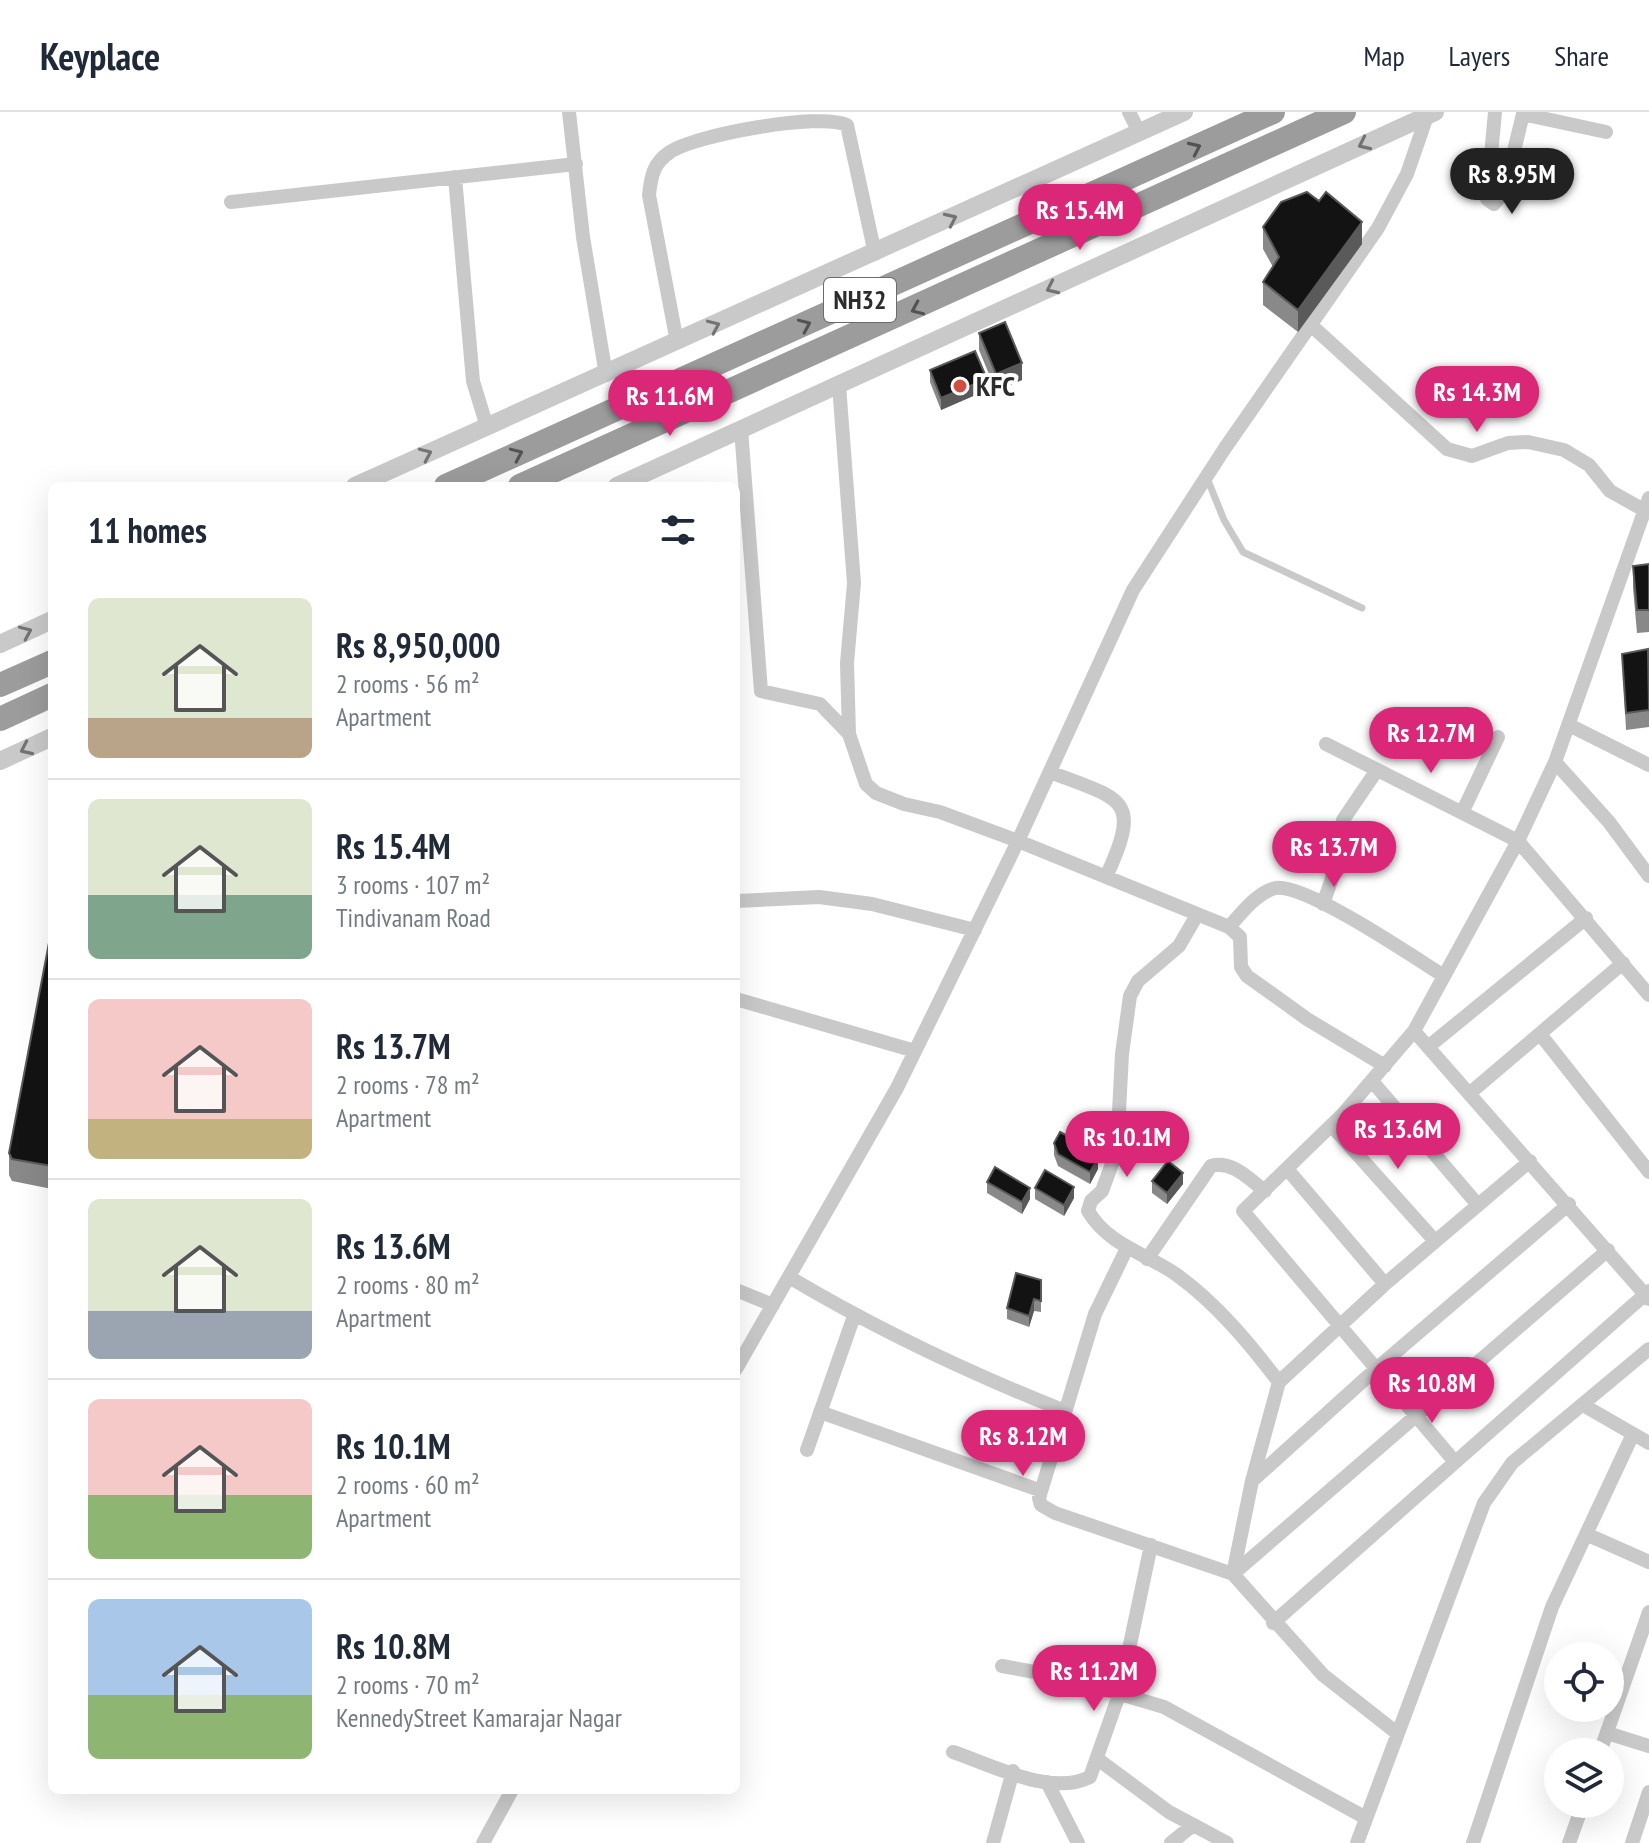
<!DOCTYPE html>
<meta charset="utf-8">
<style>
:root{--surface:#fff;--page:#f2f2f3;--text:#1f2937;--muted:#747a83;--line:#e0e1e3;--accent:#db2777}
body{margin:0;font-family:"PT Sans Narrow",sans-serif;background:var(--page);color:var(--text);height:100vh;display:flex;flex-direction:column;font-size:30px;white-space:nowrap}
*{box-sizing:border-box;margin:0}
p{font-size:26px;color:var(--muted)}
.icon{flex:none;width:44px;height:44px;fill:none;stroke:currentColor;stroke-width:2;stroke-linecap:round;stroke-linejoin:round}
.map{position:relative;flex:1;overflow:hidden}
.sheet{position:absolute;left:48px;top:370px;width:692px;height:1312px;display:flex;flex-direction:column;background:var(--surface);border-radius:12px;box-shadow:0 8px 32px #0002}
.sheet>*{flex:none}
.fabs{position:absolute;left:1544px;top:1530px;display:grid;gap:16px}
.fabs a{display:grid;place-items:center;width:80px;height:80px;border-radius:50%;background:var(--surface);box-shadow:0 8px 32px #0002;font-size:40px}
.price{position:absolute;translate:-50% -68px;padding:0 18px;border-radius:28px;background:var(--accent);color:#fff;font-size:26px;line-height:52px;filter:drop-shadow(0 2px 4px #0008)}
.price::after{content:'';position:absolute;left:50%;top:48px;width:24px;height:18px;margin-left:-12px;background:inherit;clip-path:polygon(0 0,100% 0,50% 100%)}
.price.selected{background:#222;color:#fff}
ul{padding:0;list-style:none}
li{display:flex;align-items:center;gap:24px;height:200px;padding:0 40px}
li+li{border-top:2px solid var(--line)}
li span{display:grid;place-items:center;flex:none;width:224px;height:160px;border-radius:12px;color:#555}
li>.icon{margin-inline-start:auto}
span .icon{width:96px;height:96px;fill:#fffc;stroke-width:1}
li b{font-size:34px}
h2{display:flex;justify-content:space-between;align-items:center;height:96px;padding:0 40px;font-size:34px}
header{display:flex;align-items:center;gap:48px;box-sizing:border-box;height:112px;padding:0 40px;background:var(--surface);border-bottom:2px solid var(--line)}
header strong{font-size:38px}
nav{display:flex;gap:44px;margin-inline-start:auto;font-size:28px}
.map>svg:first-child{display:block}
</style>
<header>
<strong>Keyplace</strong>
<nav><a>Map</a><a>Layers</a><a>Share</a></nav>
</header>
<div class="map">
<svg width="1649" height="1731" viewBox="0 0 1649 1731">
<rect width="100%" height="100%" fill="#fff"/>
<g fill="none" stroke-linecap="round" stroke-linejoin="round">
<path stroke="#c9c9c9" stroke-width="7" d="M1207 366 1224 408 1243 440 1362 496"/>
<path stroke="#c9c9c9" stroke-width="14" d="M569 0 583 125 606 263
M1129 0 1139 20
M1495 0 1487 87 1494 92 1504 80 1523 2 1606 20
M455 65 473 269 487 315
M231 90 576 52
M1312 214 1447 337 1472 344 1508 331 1528 330 1564 338 1589 353 1610 379 1644 398
M677 230 649 83C651 65 653 51 670 40 695 23 820 0 847 13L875 142
M839 273 854 471 847 551 849 622
M741 317 761 579 820 592 849 622 866 672 876 681 904 692 940 700 1018 729 1229 815 1240 825 1241 855 1247 864 1307 907 1385 954
M1569 613 1649 653
M1326 632 1518 729 1649 883
M1555 650 1609 710 1649 764
M1050 660C1122 688 1143 685 1106 765
M1462 701 1498 625
M736 789 819 785 872 792 975 818
M1323 792 1336 755 1343 708 1377 658
M1197 803 1179 834 1138 869 1130 884 1122 942 1117 1038 1102 1079 1091 1089 1088 1099C1109 1134 1146 1141 1177 1163 1217 1192 1249 1231 1279 1270
M1229 815C1241 802 1257 780 1276 776 1305 771 1415 846 1444 864
M736 887 915 939
M1414 919 1649 1187
M1540 922 1649 1060
M1428 935 1586 806
M1372 969 1478 1093
M1470 981 1623 851
M1332 1014 1435 1129
M1288 1058 1385 1172
M1127 1136 1095 1202 1039 1386 1041 1393 1055 1401 1233 1462 1608 1138
M1147 1147 1211 1054C1232 1048 1249 1067 1265 1079
M789 1165C878 1218 969 1261 1065 1299
M736 1178 773 1193
M736 1257 897 976 1018 729 1133 478 1225 336 1378 116 1407 62 1427 4
M1583 1293 1649 1331
M820 1300 1039 1378
M807 1338 854 1204
M1455 1350 1243 1099 1343 1002 1414 919 1518 729 1555 650 1649 386
M1252 1369 1376 1257 1569 1092
M1586 1422 1649 1450
M1273 1511 1649 1179
M1002 1554 1063 1565 1164 1595 1366 1706
M1397 1621 1323 1563 1233 1462 1252 1369 1279 1270 1385 1172 1530 1049
M1607 1621 1649 1634
M953 1640C992 1653 1051 1685 1090 1665L1120 1580 1151 1433
M1600 1640 1649 1500
M1099 1648 1169 1700 1227 1731
M1047 1670 1078 1731
M483 1731 512 1678
M993 1731 1013 1659
M1171 1731 1193 1713
M1357 1731 1484 1391 1512 1351 1649 1237
M1473 1731 1552 1495 1633 1322
M1569 1731 1583 1692
M1632 1731 1649 1680"/>
<path stroke="#c9c9c9" stroke-width="18" d="M355 374 1184 0
M617 374 1435 0
M0 532 52 508
M0 649 52 625"/>
<path stroke="#9c9c9c" stroke-width="24" d="M446 374 1273 0
M520 374 1344 0
M0 573 52 550
M0 607 52 583"/>
</g>
<path fill="#898989" d="M1263 115 1362 132 1298 220 1263 193V170L1273 155 1263 137Z
M979 221 1022 268 996 279 979 238Z
M930 258 987 278 941 298 930 270Z
M1649 452V520L1637 521 1633 476V454Z
M1622 542H1649V615L1626 618Z
M52 815V1077L12 1069 9 1063V1041Z
M1054 1031 1098 1057 1090 1072 1058 1054 1054 1043Z
M1152 1069 1183 1072 1167 1092 1152 1081Z
M987 1070 1030 1087 1022 1102 987 1081Z
M1035 1076 1074 1086 1064 1104 1035 1087Z
M1041 1168V1200L1034 1199 1029 1215 1007 1207V1196Z"/>
<path fill="#5a5a5a" d="M1362 110V132L1298 220V198Z
M1022 251V268L996 279V262Z
M987 267V278L941 298V286Z
M1098 1046V1057L1090 1072V1060Z
M1183 1061V1072L1167 1092V1081Z
M1074 1075V1086L1064 1104V1093Z
M1030 1076V1087L1022 1102V1090Z
M1034 1187V1199L1029 1215V1204Z"/>
<path fill="#131313" stroke="#5a5a5a" stroke-width="2" d="M1307 80 1319 89 1326 80 1362 110 1298 198 1263 170 1279 145 1263 115 1281 90Z
M1005 210 1022 251 996 262 979 221Z
M975 239 987 267 941 286 930 258Z
M1649 452V498H1637L1633 454Z
M1648 537 1649 598 1626 601 1622 542Z
M52 815V1054L12 1047 9 1041Z
M1060 1020 1091 1037 1098 1046 1090 1060 1058 1042 1054 1031Z
M1168 1049 1183 1061 1167 1081 1152 1069Z
M995 1055 1030 1076 1022 1090 987 1070Z
M1045 1058 1074 1075 1064 1093 1035 1076Z
M1016 1161 1041 1168V1189L1034 1187 1029 1204 1007 1196Z"/>
<defs><path id="oneway-chevron" d="M-2-3.5L2.5 0L-2 3.5" fill="none" stroke-width="1.6" stroke-linecap="round" stroke-linejoin="round" transform="scale(2)"/></defs>
<g stroke="#737373">
<use href="#oneway-chevron" transform="translate(1364 32) rotate(155)"/>
<use href="#oneway-chevron" transform="translate(951 107) rotate(-25)"/>
<use href="#oneway-chevron" transform="translate(1052 176) rotate(155)"/>
<use href="#oneway-chevron" transform="translate(714 214) rotate(-24)"/>
<use href="#oneway-chevron" transform="translate(426 342) rotate(-24)"/>
<use href="#oneway-chevron" transform="translate(26 520) rotate(-24)"/>
<use href="#oneway-chevron" transform="translate(26 637) rotate(155)"/>
</g>
<g stroke="#535353">
<use href="#oneway-chevron" transform="translate(1195 36) rotate(-25)"/>
<use href="#oneway-chevron" transform="translate(917 197) rotate(156)"/>
<use href="#oneway-chevron" transform="translate(805 213) rotate(-24)"/>
<use href="#oneway-chevron" transform="translate(517 342) rotate(-24)"/>
</g>
<circle fill="#d14e40" stroke="#fff" stroke-width="3" cx="960" cy="274" r="8"/>
<g text-anchor="middle" stroke-width="8" stroke-linejoin="round" paint-order="stroke">
<rect fill="#fff" stroke="#6b6b6b" stroke-width="2" x="824" y="166" width="72" height="44" rx="6"/>
<g font-size="26" font-weight="bold" fill="#2c2c2c">
<text x="860" y="197">NH32</text>
</g>
<g font-size="28" font-weight="bold" fill="#2c2c2c" stroke="#fff" text-anchor="start">
<text x="976" y="284">KFC</text>
</g>
</g>
</svg>
<div class="fabs">
<a><svg class="icon" aria-label="locate" viewBox="0 0 24 24"><circle cx="12" cy="12" r="6"/><path d="M12 2v4M12 18v4M2 12h4M18 12h4"/></svg></a>
<a><svg class="icon" aria-label="layers" viewBox="0 0 24 24"><path d="M12 4l9 5-9 5-9-5zM3 14l9 5 9-5"/></svg></a>
</div>
<b class="price selected" style="left:1512px;top:104px">Rs 8.95M</b>
<b class="price" style="left:1080px;top:140px">Rs 15.4M</b>
<b class="price" style="left:1477px;top:322px">Rs 14.3M</b>
<b class="price" style="left:670px;top:326px">Rs 11.6M</b>
<b class="price" style="left:1431px;top:663px">Rs 12.7M</b>
<b class="price" style="left:1334px;top:777px">Rs 13.7M</b>
<b class="price" style="left:1398px;top:1059px">Rs 13.6M</b>
<b class="price" style="left:1127px;top:1067px">Rs 10.1M</b>
<b class="price" style="left:1432px;top:1313px">Rs 10.8M</b>
<b class="price" style="left:1023px;top:1366px">Rs 8.12M</b>
<b class="price" style="left:1094px;top:1601px">Rs 11.2M</b>
<section class="sheet">
<h2>11 homes<svg class="icon" aria-label="filters" viewBox="0 0 24 24"><path d="M4 7h16M4 17h16"/><circle cx="9" cy="7" r="2"/><circle cx="15" cy="17" r="2"/></svg></h2>
<ul>
<li><span style="background:linear-gradient(#dfe7d0 75%,#b9a48a 0)"><svg class="icon" aria-label="home" viewBox="0 0 24 24"><path d="M3 11l9-7 9 7M6 9v11h12V9"/></svg></span><div><b>Rs 8,950,000</b><p>2 rooms · 56 m²</p><p>Apartment</p></div></li>
<li><span style="background:linear-gradient(#dfe7d0 60%,#7fa58c 0)"><svg class="icon" aria-label="home" viewBox="0 0 24 24"><path d="M3 11l9-7 9 7M6 9v11h12V9"/></svg></span><div><b>Rs 15.4M</b><p>3 rooms · 107 m²</p><p>Tindivanam Road</p></div></li>
<li><span style="background:linear-gradient(#f6c9c9 75%,#c2b280 0)"><svg class="icon" aria-label="home" viewBox="0 0 24 24"><path d="M3 11l9-7 9 7M6 9v11h12V9"/></svg></span><div><b>Rs 13.7M</b><p>2 rooms · 78 m²</p><p>Apartment</p></div></li>
<li><span style="background:linear-gradient(#dfe7d0 70%,#9aa5b1 0)"><svg class="icon" aria-label="home" viewBox="0 0 24 24"><path d="M3 11l9-7 9 7M6 9v11h12V9"/></svg></span><div><b>Rs 13.6M</b><p>2 rooms · 80 m²</p><p>Apartment</p></div></li>
<li><span style="background:linear-gradient(#f6c9c9 60%,#8fb573 0)"><svg class="icon" aria-label="home" viewBox="0 0 24 24"><path d="M3 11l9-7 9 7M6 9v11h12V9"/></svg></span><div><b>Rs 10.1M</b><p>2 rooms · 60 m²</p><p>Apartment</p></div></li>
<li><span style="background:linear-gradient(#a9c7e8 60%,#8fb573 0)"><svg class="icon" aria-label="home" viewBox="0 0 24 24"><path d="M3 11l9-7 9 7M6 9v11h12V9"/></svg></span><div><b>Rs 10.8M</b><p>2 rooms · 70 m²</p><p>KennedyStreet Kamarajar Nagar</p></div></li>
</ul>
</section>
</div>
